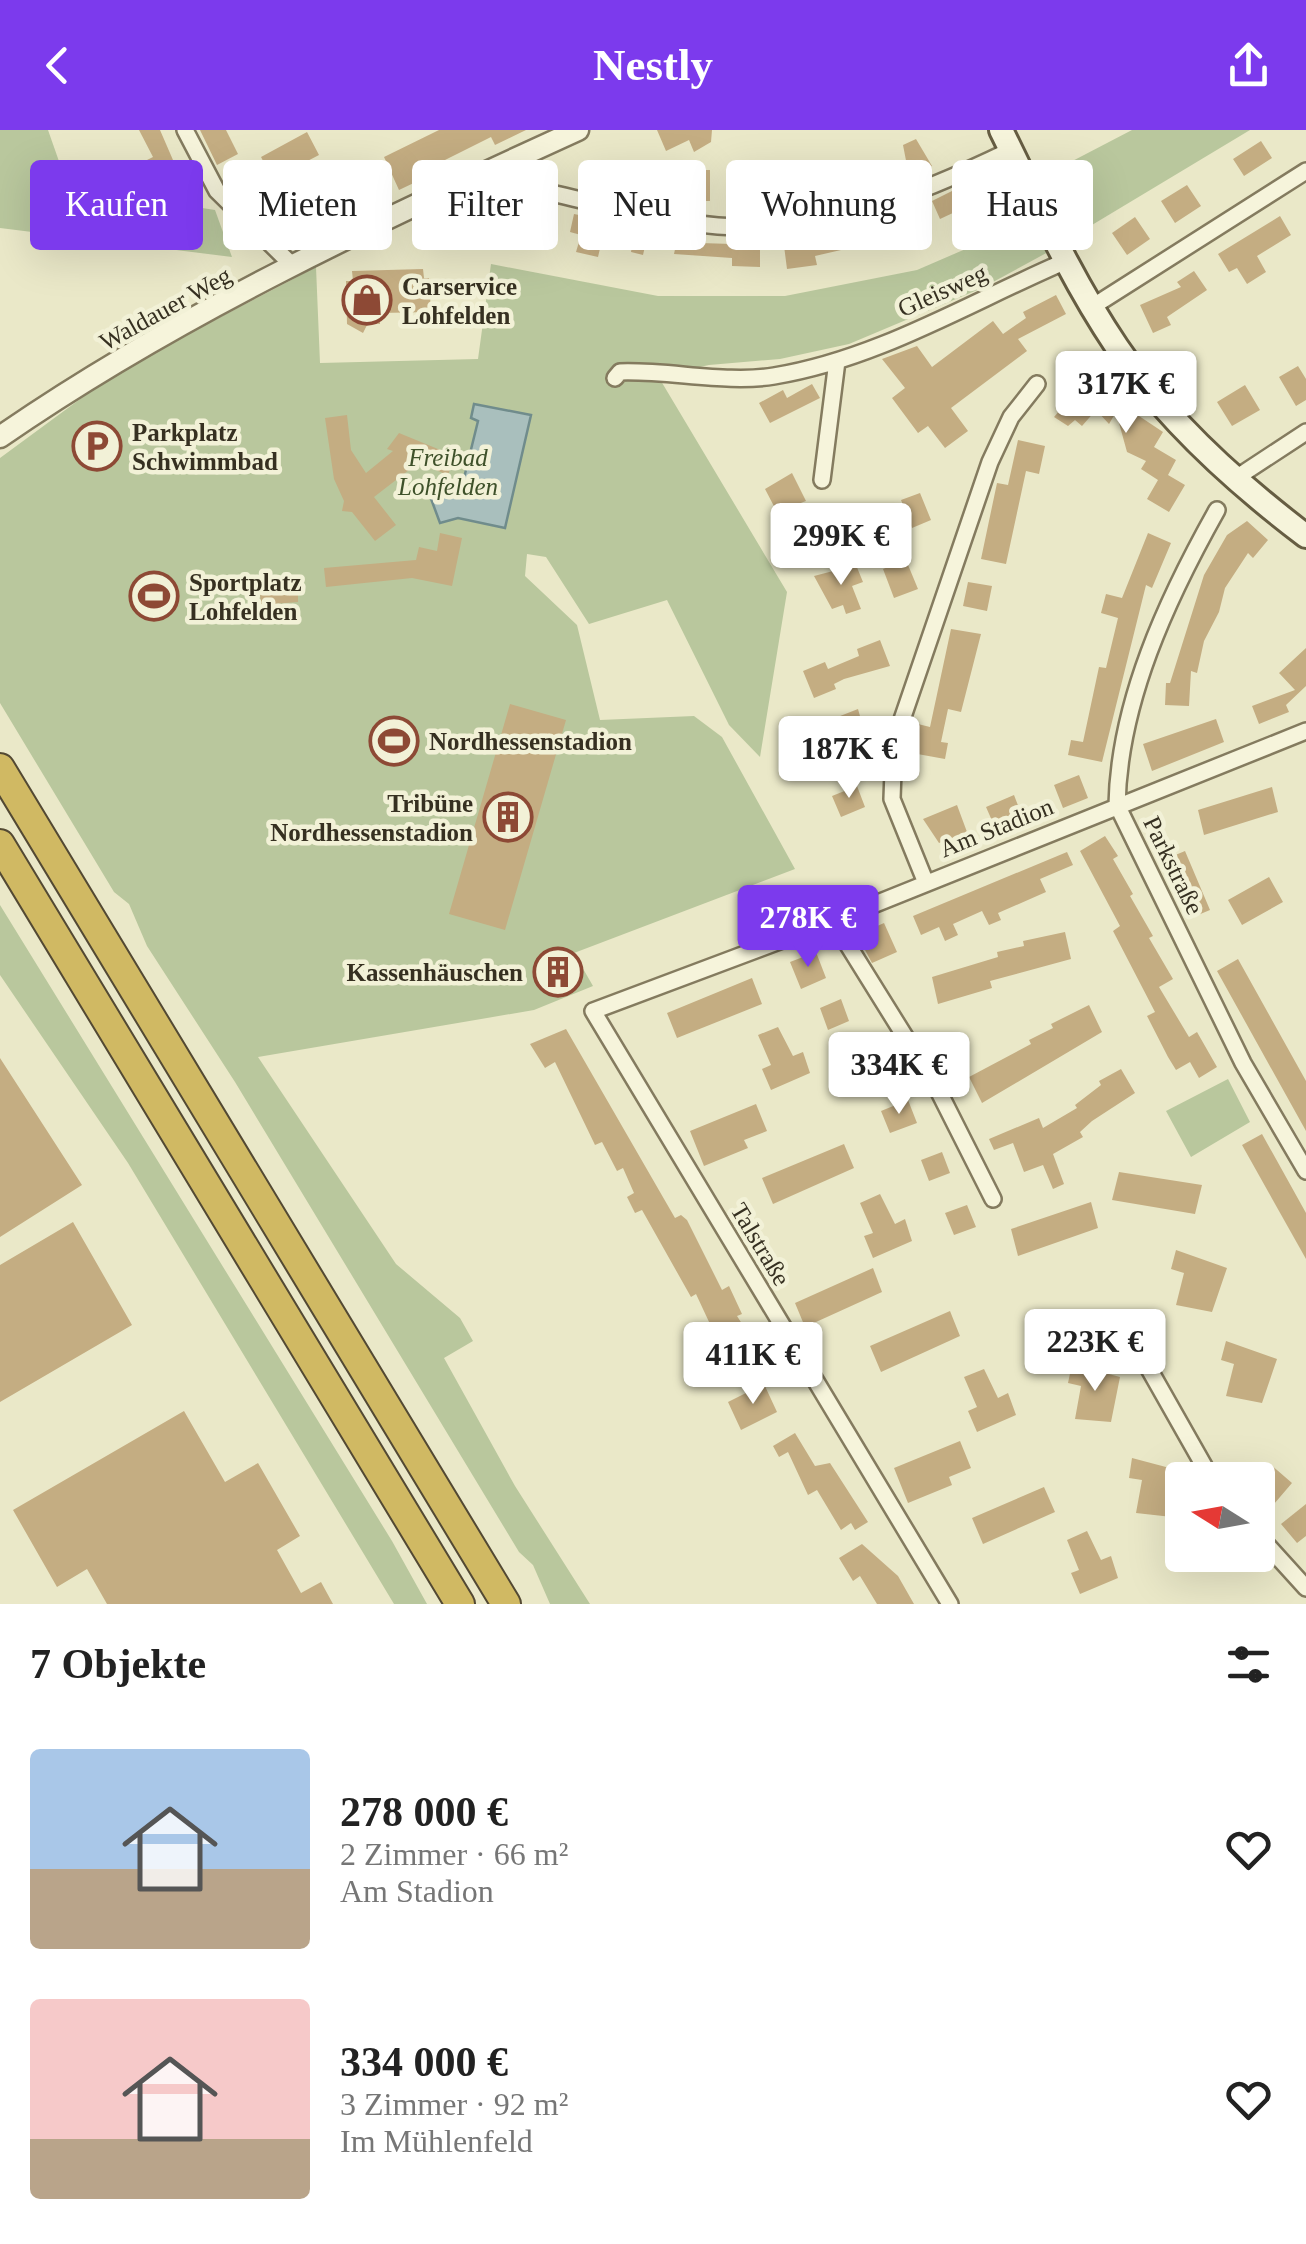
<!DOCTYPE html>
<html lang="de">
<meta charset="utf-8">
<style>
:root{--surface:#fff;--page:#f6f6f6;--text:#222;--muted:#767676;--accent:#7c3aed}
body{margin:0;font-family:"Times New Roman",serif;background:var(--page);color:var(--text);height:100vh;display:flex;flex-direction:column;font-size:38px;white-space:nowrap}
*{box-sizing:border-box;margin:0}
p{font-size:32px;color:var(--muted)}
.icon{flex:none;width:55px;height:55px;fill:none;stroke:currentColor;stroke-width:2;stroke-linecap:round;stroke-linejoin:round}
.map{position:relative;height:1474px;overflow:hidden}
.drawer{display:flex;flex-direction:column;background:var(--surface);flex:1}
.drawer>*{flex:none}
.top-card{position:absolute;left:30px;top:30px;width:1248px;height:90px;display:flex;gap:20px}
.needle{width:65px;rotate:281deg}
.controls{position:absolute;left:1165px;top:1332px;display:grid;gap:20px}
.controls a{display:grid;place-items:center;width:110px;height:110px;border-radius:10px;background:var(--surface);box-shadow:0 10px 40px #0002;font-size:50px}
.price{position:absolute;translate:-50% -85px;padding:0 22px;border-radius:10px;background:#fff;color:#222;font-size:32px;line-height:65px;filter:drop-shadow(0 2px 5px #0008)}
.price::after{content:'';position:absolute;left:50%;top:60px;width:30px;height:22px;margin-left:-15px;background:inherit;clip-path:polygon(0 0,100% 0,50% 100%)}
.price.active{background:var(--accent);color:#fff}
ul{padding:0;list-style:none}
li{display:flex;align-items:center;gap:30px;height:250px;padding:0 30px}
li span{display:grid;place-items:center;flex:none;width:280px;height:200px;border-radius:10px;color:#555}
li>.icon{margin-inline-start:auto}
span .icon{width:120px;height:120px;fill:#fffc;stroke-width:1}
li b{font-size:42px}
h2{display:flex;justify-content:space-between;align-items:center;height:120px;padding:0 30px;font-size:42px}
.tag{padding:0 35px;border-radius:10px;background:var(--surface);box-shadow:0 10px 40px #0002;font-size:35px;line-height:90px}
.tag.active{background:var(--accent);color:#fff}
header{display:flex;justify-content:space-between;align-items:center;height:130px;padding:0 30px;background:var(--accent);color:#fff;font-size:45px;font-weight:600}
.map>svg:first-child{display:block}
</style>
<header><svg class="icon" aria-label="back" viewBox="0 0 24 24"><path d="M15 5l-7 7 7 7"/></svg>Nestly<svg class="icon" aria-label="share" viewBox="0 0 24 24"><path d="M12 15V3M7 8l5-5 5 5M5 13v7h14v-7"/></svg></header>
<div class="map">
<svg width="1306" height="1474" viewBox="0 0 1306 1474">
<rect width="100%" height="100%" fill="#eae8c8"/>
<path fill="#b9c79d" d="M0 0H48L68 57 215 80 232 127 0 98Z
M1132 0H1250L1067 110 1036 50Z
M1035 89 1050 121 982 158 849 214 780 229 709 235 658 246 787 462 760 627 729 595 667 470 589 494 546 427 527 424 525 446 577 495 600 590 694 586 722 607 795 739 574 823 593 856 534 880 258 927 396 1134 460 1188 473 1211 444 1228 515 1356 590 1474H550L533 1435 519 1422 235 952 147 816 129 774 114 762 0 573V328L121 239 316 137 320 233 478 229 491 134 658 166H785L917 140Z
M0 775 392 1411 427 1474H394L128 1033 0 845Z
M1228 949 1250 992 1191 1027 1166 981Z"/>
<path fill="#a9bfbd" stroke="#708c8c" stroke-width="2.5" d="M474 274 531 285 505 398 458 388 440 393 430 366 464 348 478 291 471 288Z"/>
<path fill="#c4ad82" d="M139 0H160L176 37 152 48 145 31 153 27Z
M200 0H226L238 24 217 35Z
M439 0H526L495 15 491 7 427 39 429 43 420 50 399 60 384 27Z
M657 0H712L711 12 694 22 689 10 666 21Z
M307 2 319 25 296 37 306 56 290 64 280 46 273 50 261 27Z
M916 9 932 36 909 46 903 15Z
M1261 11 1272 28 1244 46 1233 29Z
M872 33 882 53 853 67 843 48Z
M364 38 379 63 360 74 352 60 336 69 333 64 327 68 320 56 333 48 336 54Z
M791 39 793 51 808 47 812 67 789 72 786 54 775 55 773 41Z
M692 40H710V71H691V59L666 55 668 43 692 46Z
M754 41 763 42V57L735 65 732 43Z
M990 42 1000 61 940 89 932 71Z
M643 45 666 49 662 72 640 68Z
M1187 55 1201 76 1175 93 1161 71Z
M495 71 542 78 541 87 551 89 545 115 514 104 517 91 456 106 453 89 468 87 466 76Z
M574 84 649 99 643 125 631 122 632 116 602 110 598 127 576 122 581 105 570 102Z
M1280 86 1291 105 1257 126 1266 142 1247 154 1237 138 1229 142 1218 124Z
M1135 87 1150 109 1127 125 1112 103Z
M849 96 854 117 815 126 817 135 787 139 783 108Z
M678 105 701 108 700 113 732 114 739 108 760 111V137L732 136V128L674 124Z
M423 139 424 148H429L431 182 380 183V194L368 193 363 203 347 194 346 151H353L352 141Z
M1194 141 1207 160 1167 187 1171 195 1153 203 1140 175 1181 157 1177 152Z
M1056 165 1066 184 1018 209 1027 221 951 278 968 301 945 318 928 296 918 303 892 268 905 258 882 229 917 216 932 237 993 191 1003 204 1026 188 1023 182Z
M1298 236 1306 249V270L1296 276 1279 247Z
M1093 242 1121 274 1163 302 1154 317 1176 330 1168 345 1185 355 1169 382 1147 369 1158 350 1141 339 1146 331 1127 322 1116 282 1109 294 1096 280 1082 296 1075 290 1068 296 1054 287Z
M812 254 820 268 770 293 759 273 783 260 787 268Z
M1245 255 1260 280 1232 296 1217 272Z
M347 285 351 320 366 343 393 321 387 319 399 303 455 326 448 345 418 333 374 367 396 395 375 411 352 382 342 381 344 371 334 349 325 288Z
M1018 310 1045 316 1039 344 1026 341 1006 434 981 429 997 353 1008 355Z
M792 343 806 371 777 382 765 359Z
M920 363 931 390 912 398 901 370Z
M866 379 879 411 857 420 844 387Z
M1247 391 1268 410 1253 428 1248 423 1225 458 1219 482 1204 511 1197 543 1191 541 1189 576 1165 575 1166 553H1170L1204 445 1227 405Z
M440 403 462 408 452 456 412 448 326 457 324 438 416 430 419 417 437 421Z
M1148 403 1171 413 1152 458 1146 455 1102 632 1068 625 1071 610 1083 612 1099 537 1106 538 1118 488 1101 483 1106 464 1122 468Z
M906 430 918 459 894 468 883 439Z
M856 435 863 452 852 456 861 479 846 484 843 475 832 479 814 446Z
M298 448V472L261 475 259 451Z
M968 452 992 456 987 481 963 476Z
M951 499 981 504 961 582 948 579 941 612 948 613 945 629 912 623 918 594 930 597Z
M880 510 890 536 844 549 834 554 836 559 814 568 803 541 825 532 828 539 859 526 857 519Z
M1306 518V556L1286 575 1289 582 1259 594 1252 576 1295 560 1279 543Z
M510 574 566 590 505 800 449 784Z
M858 579 870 622 848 630 844 620 800 637 791 616 809 609 812 616 841 605 835 588Z
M1216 589 1224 612 1152 641 1143 614Z
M1079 645 1088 668 1063 678 1054 655Z
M857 656 865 677 841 687 832 666Z
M1272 657 1278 682 1204 705 1198 680Z
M1014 665 1024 691 997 702 986 677Z
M957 675 967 702 939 713 923 689Z
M1105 706 1118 726 1113 729 1133 764 1130 766 1153 806 1149 808 1173 849 1159 857 1189 907 1197 902 1217 937 1199 948 1190 932 1176 940 1168 927 1147 886 1155 882 1113 801 1120 796 1080 721Z
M1185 721 1210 780 1198 785 1173 726Z
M1067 722 1073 735 1040 749 1046 762 998 783 1001 790 989 795 982 781 953 794 958 805 945 811 939 797 921 805 913 786Z
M1269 747 1283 772 1242 795 1228 770Z
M884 793 897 822 872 833 857 805Z
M1065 802 1071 829 990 851 992 858 938 874 932 847 998 827 997 822 1024 816 1023 811Z
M816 822 826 848 801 859 790 832Z
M1238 829 1306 951V1001L1217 841Z
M752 848 762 874 677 908 667 883Z
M841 869 849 891 828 900 820 878Z
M1089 875 1102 902 982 973 969 947 1031 914 1029 910 1053 898 1051 894Z
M778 897 793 926 803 922 810 943 771 960 762 939 771 935 758 905Z
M566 899 675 1088 681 1085 687 1090 722 1160 729 1156 742 1184 737 1186 760 1222 730 1237 696 1164 691 1167 642 1080 635 1083 627 1067 634 1063 623 1038 617 1041 602 1012 595 1015 555 932 545 938 530 914Z
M0 928 82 1055 0 1107Z
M1121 939 1135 963 1092 991 1080 1002 1083 1007 1053 1024 1064 1054 1053 1059 1043 1035 1024 1042 1013 1013 994 1020 989 1009 1039 988 1043 998 1077 978 1075 975 1101 955 1099 951Z
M908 970 917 993 890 1003 881 981Z
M756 974 767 1001 744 1010 748 1018 704 1036 690 1001Z
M1262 1004 1306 1083V1129L1242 1015Z
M844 1014 854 1038 773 1074 762 1048Z
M942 1022 950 1043 929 1051 921 1030Z
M1119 1042 1202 1055 1195 1084 1112 1070Z
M880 1064 895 1094 905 1089 912 1111 873 1128 864 1106 873 1103 860 1073Z
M1091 1072 1098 1098 1018 1126 1011 1099Z
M967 1075 976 1097 954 1105 945 1083Z
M73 1092 132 1195 0 1272V1135Z
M1176 1120 1227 1138 1212 1182 1176 1175 1184 1143 1171 1139Z
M873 1138 882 1162 805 1197 795 1173Z
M950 1181 960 1206 881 1242 870 1216Z
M1226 1211 1277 1229 1262 1273 1226 1266 1234 1234 1221 1230Z
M1072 1234 1120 1247 1111 1292 1075 1289 1081 1256 1068 1253Z
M984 1239 998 1268 1008 1263 1016 1285 977 1302 968 1281 977 1277 964 1247Z
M764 1254 777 1282 741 1300 728 1272Z
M184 1281 225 1352 258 1333 300 1406 277 1420 301 1463 321 1452 333 1474H107L87 1439 57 1457 13 1380Z
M795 1303 815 1336 830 1333 868 1392 855 1400 851 1393 841 1400 817 1360 808 1365 788 1322 779 1327 773 1316Z
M960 1311 971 1338 949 1347 952 1355 908 1373 894 1338Z
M1132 1328 1181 1341 1172 1387 1136 1383 1142 1350 1129 1348Z
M1270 1334 1292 1353 1274 1374 1258 1359V1348Z
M1044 1357 1055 1382 983 1414 972 1388Z
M1306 1374V1406L1297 1413 1281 1394Z
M1087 1401 1101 1430 1111 1426 1118 1448 1080 1464 1071 1443 1079 1440 1067 1410Z
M862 1414 898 1446 914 1474H877L860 1446 853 1451 839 1428Z"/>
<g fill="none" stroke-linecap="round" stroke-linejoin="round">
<g stroke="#847b5f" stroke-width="20">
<path id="minor" d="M185 0 217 61 293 136
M463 54C487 61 513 55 538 60 598 73 657 91 718 96 824 104 918 65 1011 20
M1092 177 1306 41
M615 248 620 242C668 240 728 254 774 246 878 229 970 172 1066 131
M1236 348 1306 302
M822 350 837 231
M1217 380C1167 469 1119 572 1117 675L1243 933 1306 1041
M926 753 892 669 894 613 990 332 1011 287 1037 254
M833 791 937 958 993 1069
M1056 1197 1110 1206 1144 1230 1212 1350
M1258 1405 1306 1458
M950 1474 593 881 833 791 1306 601"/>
</g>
<g stroke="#847b5f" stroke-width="25">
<path id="tertiary" d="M0 307C179 183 381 90 578 0"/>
</g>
<g stroke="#665d42" stroke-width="28">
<path id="secondary" d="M1001 0C1037 73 1071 149 1117 217 1166 290 1236 353 1306 406"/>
</g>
<g stroke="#534933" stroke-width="32">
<path id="motorway" d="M0 638 506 1474
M0 714 460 1474"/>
</g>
<use href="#minor" stroke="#f6f4db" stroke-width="15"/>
<use href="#tertiary" stroke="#f6f4db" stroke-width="20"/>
<use href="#secondary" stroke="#f6f4db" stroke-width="22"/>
<use href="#motorway" stroke="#d0b963" stroke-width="28"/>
</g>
<defs>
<g id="shop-ring" transform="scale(2.5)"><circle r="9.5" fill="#f2f1d7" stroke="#8d4935" stroke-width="1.5"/><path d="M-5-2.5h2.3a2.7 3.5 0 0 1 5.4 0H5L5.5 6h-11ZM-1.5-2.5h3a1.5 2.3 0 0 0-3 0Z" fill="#8d4935"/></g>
<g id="parking-ring" transform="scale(2.5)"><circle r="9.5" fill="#f2f1d7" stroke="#8d4935" stroke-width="1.5"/><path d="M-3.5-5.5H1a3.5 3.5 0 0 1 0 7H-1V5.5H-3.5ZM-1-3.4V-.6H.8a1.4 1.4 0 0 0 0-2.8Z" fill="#8d4935"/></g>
<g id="stadium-ring" transform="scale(2.5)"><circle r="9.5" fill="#f2f1d7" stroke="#8d4935" stroke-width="1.5"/><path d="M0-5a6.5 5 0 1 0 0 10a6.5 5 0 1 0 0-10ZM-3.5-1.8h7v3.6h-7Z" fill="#8d4935"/></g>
<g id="building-ring" transform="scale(2.5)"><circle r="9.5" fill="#f2f1d7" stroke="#8d4935" stroke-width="1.5"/><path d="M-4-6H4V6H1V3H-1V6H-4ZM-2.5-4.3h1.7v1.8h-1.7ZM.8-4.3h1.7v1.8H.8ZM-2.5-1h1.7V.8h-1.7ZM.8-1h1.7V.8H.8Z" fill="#8d4935"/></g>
</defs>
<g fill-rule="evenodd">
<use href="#shop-ring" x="367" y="170"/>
<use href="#parking-ring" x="97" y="316"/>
<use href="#stadium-ring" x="154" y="466"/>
<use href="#stadium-ring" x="394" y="611"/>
<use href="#building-ring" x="508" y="687"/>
<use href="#building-ring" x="558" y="842"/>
</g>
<g text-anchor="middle" stroke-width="9" stroke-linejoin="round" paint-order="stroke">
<g font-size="25" font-weight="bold" fill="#363021" stroke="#f2f1d7" text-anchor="start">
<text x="402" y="165">Carservice<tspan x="402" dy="29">Lohfelden</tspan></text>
<text x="132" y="311">Parkplatz<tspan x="132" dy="29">Schwimmbad</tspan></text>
<text x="189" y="461">Sportplatz<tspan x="189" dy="29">Lohfelden</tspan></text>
<text x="429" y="620">Nordhessenstadion</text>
<text x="473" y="682" text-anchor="end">Tribüne<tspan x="473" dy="29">Nordhessenstadion</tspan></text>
<text x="523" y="851" text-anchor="end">Kassenhäuschen</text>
</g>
<g font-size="25" fill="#363021" stroke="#f2f1d7">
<text transform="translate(942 160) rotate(-24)" y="9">Gleisweg</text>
<text transform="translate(165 178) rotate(-29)" y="9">Waldauer Weg</text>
<text transform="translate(996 697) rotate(-22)" y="9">Am Stadion</text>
<text transform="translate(1174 735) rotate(64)" y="9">Parkstraße</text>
<text transform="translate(761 1114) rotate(59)" y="9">Talstraße</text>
</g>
<g font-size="25" font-style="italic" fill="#3e512a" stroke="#f2f1d7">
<text x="448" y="336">Freibad<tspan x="448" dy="29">Lohfelden</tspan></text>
</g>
</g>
</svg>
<div class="controls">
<a><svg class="needle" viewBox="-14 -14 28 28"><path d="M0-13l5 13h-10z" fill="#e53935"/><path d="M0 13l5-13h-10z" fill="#767676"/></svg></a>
</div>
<b class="price" style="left:1126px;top:306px">317K €</b>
<b class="price" style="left:841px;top:458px">299K €</b>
<b class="price" style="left:849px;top:671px">187K €</b>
<b class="price active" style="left:808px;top:840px">278K €</b>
<b class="price" style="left:899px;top:987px">334K €</b>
<b class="price" style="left:1095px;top:1264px">223K €</b>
<b class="price" style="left:753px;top:1277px">411K €</b>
<div class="top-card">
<a class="tag active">Kaufen</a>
<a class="tag">Mieten</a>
<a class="tag">Filter</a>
<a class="tag">Neu</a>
<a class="tag">Wohnung</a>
<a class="tag">Haus</a>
</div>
</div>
<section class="drawer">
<h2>7 Objekte<svg class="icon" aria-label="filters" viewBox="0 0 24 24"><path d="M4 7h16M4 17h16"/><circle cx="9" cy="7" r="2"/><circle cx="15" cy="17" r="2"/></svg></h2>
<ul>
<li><span style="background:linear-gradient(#a9c7e8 60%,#b9a48a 0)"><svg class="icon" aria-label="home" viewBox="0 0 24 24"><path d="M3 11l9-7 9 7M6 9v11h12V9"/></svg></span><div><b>278 000 €</b><p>2 Zimmer · 66 m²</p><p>Am Stadion</p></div><svg class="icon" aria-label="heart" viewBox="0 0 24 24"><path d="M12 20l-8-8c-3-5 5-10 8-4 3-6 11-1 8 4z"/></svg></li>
<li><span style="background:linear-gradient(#f6c9c9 70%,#b9a48a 0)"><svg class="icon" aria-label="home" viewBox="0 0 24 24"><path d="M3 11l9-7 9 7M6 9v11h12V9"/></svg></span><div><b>334 000 €</b><p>3 Zimmer · 92 m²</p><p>Im Mühlenfeld</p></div><svg class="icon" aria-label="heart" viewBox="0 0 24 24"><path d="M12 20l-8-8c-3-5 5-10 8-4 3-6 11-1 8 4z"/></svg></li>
</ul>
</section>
